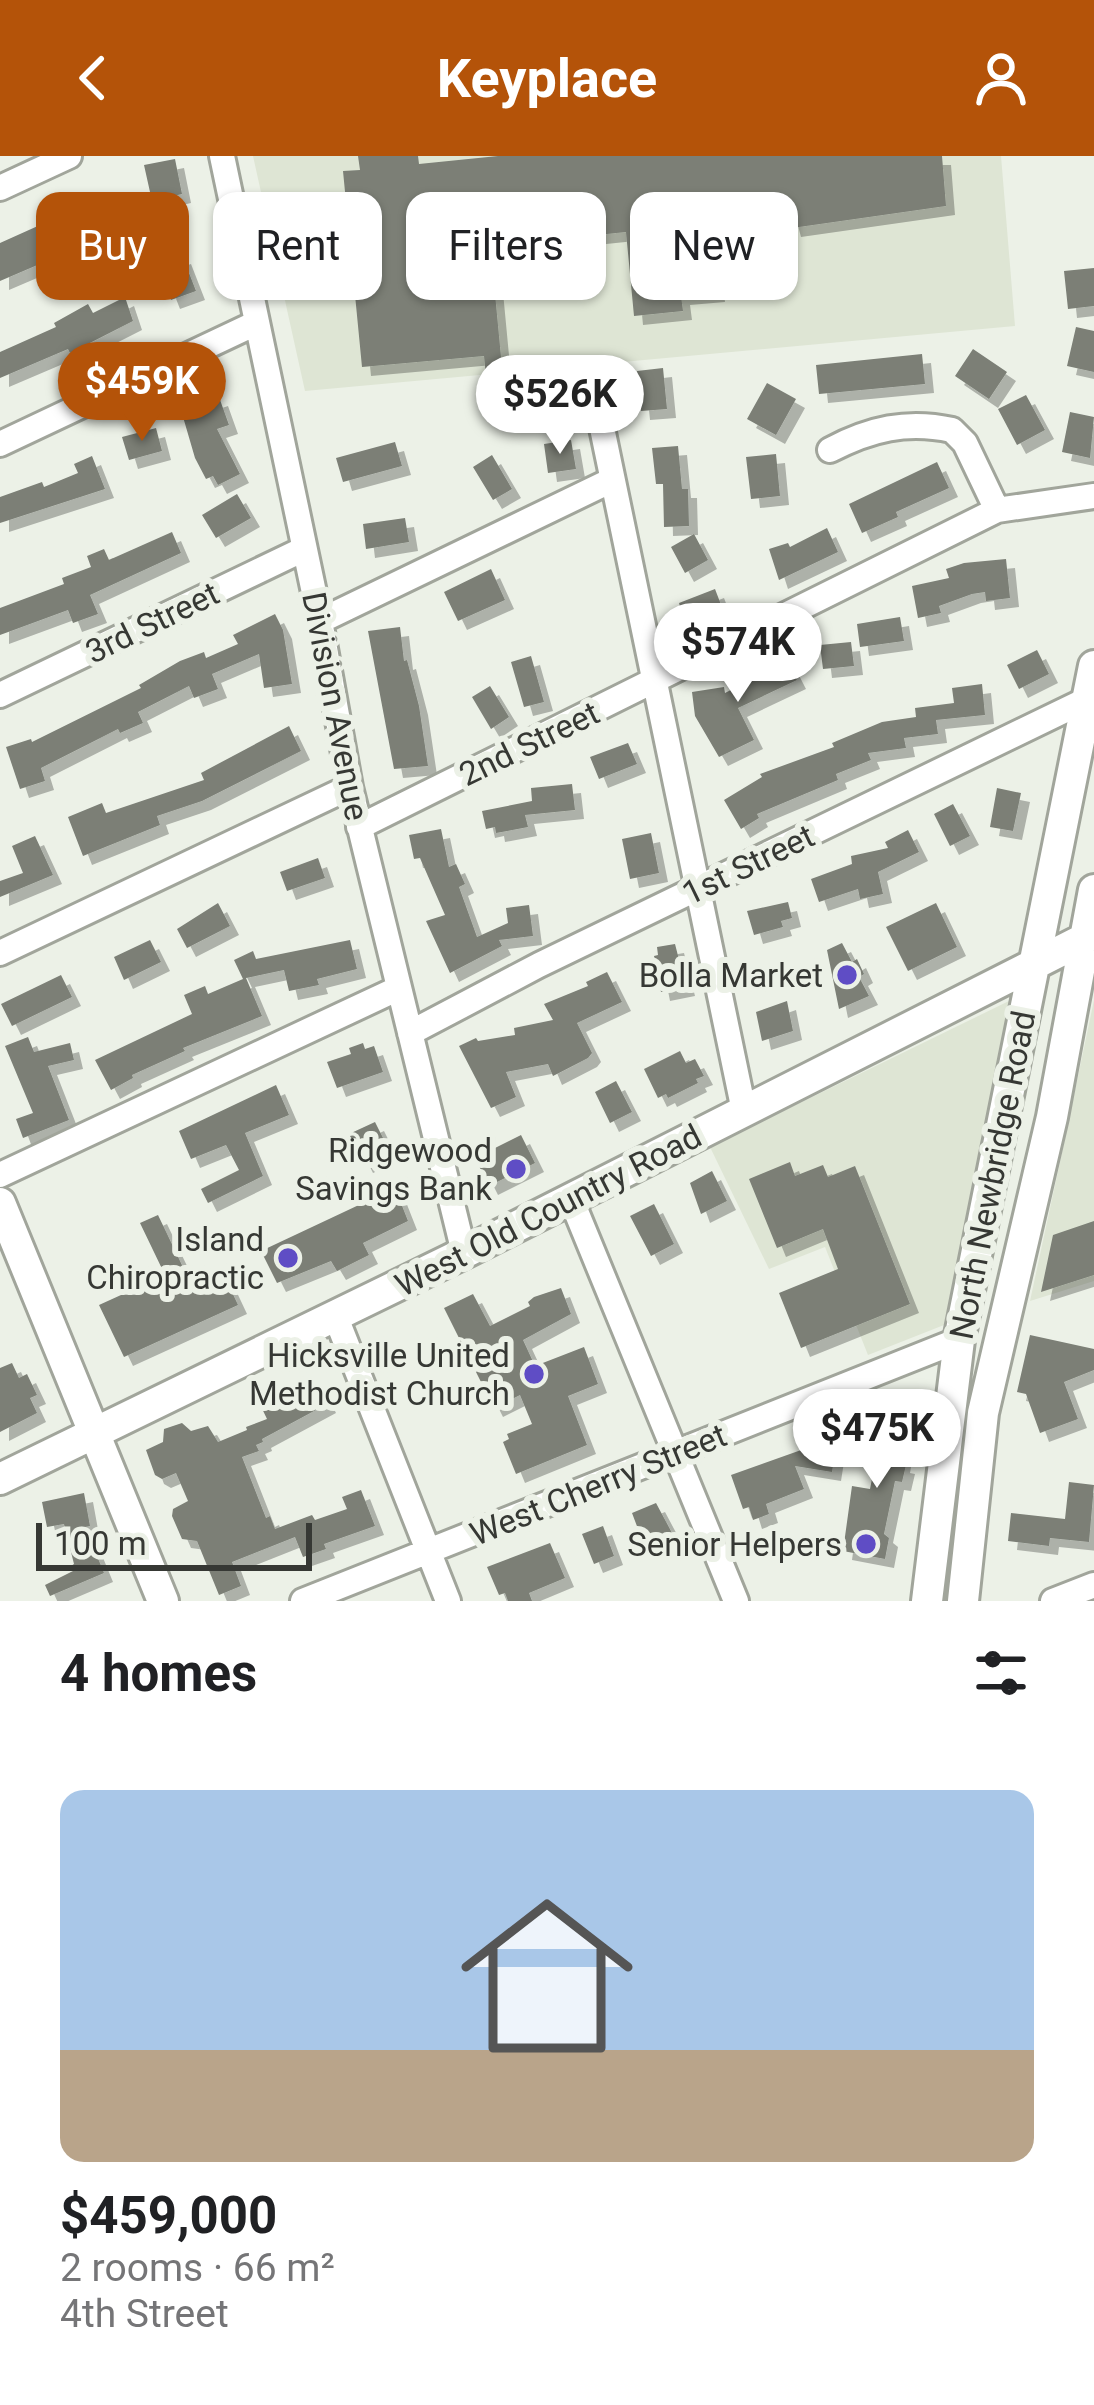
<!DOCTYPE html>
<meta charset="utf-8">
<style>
:root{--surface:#fff;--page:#f2f2f2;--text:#202124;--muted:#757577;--line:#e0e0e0;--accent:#b45309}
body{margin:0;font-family:Roboto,sans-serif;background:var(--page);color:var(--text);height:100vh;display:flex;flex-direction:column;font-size:45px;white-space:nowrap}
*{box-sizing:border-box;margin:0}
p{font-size:39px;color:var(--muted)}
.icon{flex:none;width:66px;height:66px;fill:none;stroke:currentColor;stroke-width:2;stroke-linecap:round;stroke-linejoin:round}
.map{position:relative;height:1445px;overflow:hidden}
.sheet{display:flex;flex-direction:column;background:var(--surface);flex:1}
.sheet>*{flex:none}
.banner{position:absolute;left:36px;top:36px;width:1023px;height:108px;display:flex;gap:24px}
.scale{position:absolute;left:36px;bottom:30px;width:276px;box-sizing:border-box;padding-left:12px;border:6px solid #363834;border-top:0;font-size:33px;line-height:42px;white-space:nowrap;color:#363834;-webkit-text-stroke:9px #ecf1e7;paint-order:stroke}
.price{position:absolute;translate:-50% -102px;padding:0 27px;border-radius:42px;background:#fff;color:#222;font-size:39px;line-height:78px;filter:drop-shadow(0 3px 6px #0008)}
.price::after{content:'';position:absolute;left:50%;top:72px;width:36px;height:27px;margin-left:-18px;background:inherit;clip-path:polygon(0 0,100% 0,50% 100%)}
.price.current{background:var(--accent);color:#fff}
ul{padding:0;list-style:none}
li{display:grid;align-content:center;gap:24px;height:636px;padding:0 60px}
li+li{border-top:3px solid var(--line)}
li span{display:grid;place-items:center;height:372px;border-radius:24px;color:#555}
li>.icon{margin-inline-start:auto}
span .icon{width:216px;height:216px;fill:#fffc;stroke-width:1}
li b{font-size:51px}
h2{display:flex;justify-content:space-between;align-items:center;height:144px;padding:0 60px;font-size:51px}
.tag{padding:0 42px;border-radius:24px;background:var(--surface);box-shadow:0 3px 9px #0004;font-size:42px;line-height:108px}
.tag.current{background:var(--accent);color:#fff}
header{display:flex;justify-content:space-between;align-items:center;height:156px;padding:0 60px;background:var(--accent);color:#fff;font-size:54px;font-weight:700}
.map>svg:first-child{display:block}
</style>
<header><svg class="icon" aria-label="back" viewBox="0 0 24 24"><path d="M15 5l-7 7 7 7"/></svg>Keyplace<svg class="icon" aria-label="person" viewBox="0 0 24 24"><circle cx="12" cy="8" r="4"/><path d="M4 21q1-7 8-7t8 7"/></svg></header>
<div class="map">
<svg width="1094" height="1445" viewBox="0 0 1094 1445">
<defs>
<filter id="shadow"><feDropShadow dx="9" dy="9" stdDeviation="0" flood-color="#0004"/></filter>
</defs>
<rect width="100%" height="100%" fill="#ecf1e7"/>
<path fill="#dee5d4" d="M253 0H1001L1015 170 305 235Z
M1011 844 944 1169 868 1199 825 1091 769 1113 710 991Z
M1094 844V1125L1030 1145 1060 1006Z"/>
<path fill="#7b7f76" filter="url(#shadow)" d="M358 0H418L419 8 498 0H942L946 50 792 72 788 57 708 64 716 137 681 140 683 155 634 160 626 76 559 83 557 57 488 64 503 222 525 219 528 244 489 248 484 200 362 211 343 15 360 14Z
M175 3 182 38 152 45 144 9Z
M89 47 99 72 51 90 56 101 0 125V87Z
M182 99 196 135 171 144 157 108Z
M1094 112V150L1068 153 1064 115Z
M125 141 133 165 70 197 68 193 0 222V196L56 171 54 167 88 148 93 157Z
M1076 171 1094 175V216L1067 210Z
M973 193 1007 216 989 243 955 220Z
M922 198 925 228 819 238 816 209Z
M663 212 667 253 641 255 637 215Z
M767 227 796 243 776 279 747 263Z
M1026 239 1045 274 1017 289 998 253Z
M219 241 229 269 217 273 240 318 218 329 213 320 206 323 195 302 181 254Z
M1070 256 1094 261 1090 302 1062 296Z
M156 272 162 295 129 304 122 281Z
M571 284 576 313 548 317 544 288Z
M395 286 402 310 343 326 336 302Z
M678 290 682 333H688L689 370 664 371 663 328H656L652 292Z
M776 298 780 340 751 343 746 301Z
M492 299 512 333 493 344 473 311Z
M92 300 105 333 0 367V341L42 326 44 331 78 317 74 308Z
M937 306 949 332 896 356 898 361 862 377 849 348Z
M237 338 251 362 216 382 202 359Z
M405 362 409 386 366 393 363 368Z
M827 372 838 396 779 424 769 393 788 387 790 391Z
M172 376 181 397 90 439 98 458 73 467 68 454 0 479V452L64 428 62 422 91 411 87 400 104 393 109 404Z
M694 378 708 404 685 417 671 391Z
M1006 403 1010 442 986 445 985 436 972 438 939 450 941 457 918 462 912 430 949 422 946 413 964 407Z
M491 413 505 444 458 465 444 436Z
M715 433 723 454 685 469 679 447Z
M275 458 283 474 292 528 264 532 259 498 212 518 218 533 194 542 189 530 138 556 143 567 120 577 118 573 41 612 45 625 20 633 6 591 31 583 32 586 141 532 139 529 180 505 204 496 206 502 238 488 233 479Z
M900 461 904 485 860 491 857 468Z
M400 471 404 505 407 504 419 550 428 610 394 613 368 475Z
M851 486 854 510 823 513 820 489Z
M1037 494 1049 518 1019 533 1007 509Z
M782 495 797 524 738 552 754 584 719 601 695 560 692 536 724 531 725 537 766 516 761 506Z
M531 500 544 546 524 551 511 506Z
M982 528 985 559 936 564 938 578 904 582 906 592 868 597 871 604 836 618 838 624 757 658 759 662 741 673 724 644 762 621 760 618 834 591 832 587 882 566 916 561 915 552 954 547 952 532Z
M490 530 509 561 491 573 472 541Z
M289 570 301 595 202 645 157 660 160 669 83 700 68 661 102 647 106 657 204 624 201 617Z
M628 587 637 608 599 623 590 601Z
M572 628 575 654 525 659 528 671 496 677 495 671 486 673 482 655 532 645 531 632Z
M997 632 1021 637 1013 675 990 671Z
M953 648 970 680 950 690 934 658Z
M441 673 449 711 456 708 465 728 459 731 477 781 508 767 506 752 529 749 533 780 499 784 502 790 450 817 426 765 445 759 420 702 414 703 409 679Z
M908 674 919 696 878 716 883 738 860 743 858 733 819 746 811 723 852 708 851 700 888 692 885 686Z
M651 677 659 717 630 723 622 683Z
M35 680 53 719 0 741V725L23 717 12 690Z
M318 702 325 722 287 735 280 716Z
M788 746 792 762 781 765 783 771 754 779 747 755Z
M218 747 230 770 187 792 177 773Z
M936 747 957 791 908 815 886 771Z
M150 784 161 806 124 824 114 801Z
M350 784 357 813 317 823 319 829 289 835 284 814 246 822 262 860 183 892 185 895 132 919 133 922 111 934 95 904 192 858 184 839 205 830 208 838 243 823 234 804 253 795 256 803Z
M842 787 852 806 857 803 864 818 859 821 869 840 839 853 827 794Z
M675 788 686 831 661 836 654 800 658 799 657 791Z
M607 816 622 846 577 867 592 897 588 902 553 920 548 908 506 916 516 941 491 952 459 890 476 882 478 885 515 879 514 872 553 864 544 848 588 830 586 826Z
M61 819 72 841 12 870 1 848Z
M787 845 793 875 762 885 756 856Z
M28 881 34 896 70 887 74 904 48 910 69 964 23 982 16 963 33 957 5 890Z
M363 887 365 893 374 890 383 916 337 932 327 906 351 898 349 892Z
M680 895 686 907 695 903 704 920 696 923 698 927 668 942 666 938 658 942 644 913Z
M616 925 632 956 610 967 595 936Z
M276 929 289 959 245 977 263 1020 208 1047 201 1033 239 1014 226 989 191 1003 179 975Z
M375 966 390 996 364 1008 349 978Z
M521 979 535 1007 489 1030 475 1002Z
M790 1006 795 1020 823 1009 828 1021 855 1010 910 1148 801 1192 779 1137 838 1113 823 1073 777 1092 749 1023Z
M712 1015 727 1045 701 1058 690 1027Z
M395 1032 408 1065 363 1087 369 1099 337 1115 331 1105 277 1127 261 1095Z
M654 1048 674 1088 651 1100 630 1060Z
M158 1059 190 1126 217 1113 220 1119 223 1117 238 1149 124 1201 99 1149 165 1119 140 1067Z
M1094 1065V1119L1041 1136 1053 1079Z
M561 1132 571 1158 523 1184 535 1210 584 1191 598 1228 568 1240 587 1289 516 1318 503 1286 509 1283 507 1278 532 1268 520 1239 494 1252 444 1152 473 1138 490 1170 530 1150 528 1146 534 1141Z
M1030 1179 1094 1193V1214L1064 1226 1078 1263 1040 1277 1026 1238 1017 1236Z
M12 1207 19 1222 27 1218 37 1239 30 1242 37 1257 0 1276V1212Z
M313 1220 327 1248 262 1283 263 1286 256 1289 259 1295 242 1301 266 1362 270 1360 275 1373 312 1359 315 1364 347 1353 342 1341 361 1334 375 1370 324 1388 326 1393 303 1401 295 1381 232 1406 241 1430 219 1439 197 1385 182 1383 172 1360 173 1353 188 1345 176 1317 162 1323 155 1319 146 1294 163 1286 164 1273 182 1267 191 1275 208 1270 218 1286 247 1274 246 1271 267 1263 256 1240 274 1231 278 1238Z
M878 1256 909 1262 901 1308 906 1309 902 1326 895 1325 884 1378 889 1382 885 1403 843 1395 852 1330 870 1333 879 1288 872 1287Z
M804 1293 835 1297 832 1316 795 1310 804 1333 766 1348 769 1358 753 1364 749 1351 743 1353 731 1319Z
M1069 1326 1094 1329 1089 1386 1050 1382 1049 1390 1008 1385 1011 1357 1065 1363Z
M84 1337 90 1370 85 1371 104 1417 50 1440 45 1429 73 1415 71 1410 74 1408 64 1368 47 1371 42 1346Z
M656 1347 672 1377 660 1381 662 1387 646 1394 632 1357Z
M603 1370 614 1400 594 1408 582 1378Z
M550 1387 565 1422 529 1437 532 1445H508L505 1437 499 1439 487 1411Z"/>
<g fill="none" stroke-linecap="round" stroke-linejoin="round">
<g stroke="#a1a59b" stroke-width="30">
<path id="minor" d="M222 0 320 465 350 631 464 1097
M0 32 69 0
M591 219 744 955
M0 288 254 168
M830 294C870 273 907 264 952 274L965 287 997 354
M320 465 612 324
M0 539 304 393
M359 671 997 354 1094 340
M0 797 350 631
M410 877 539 809 1088 543
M0 1019 399 832
M571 1043 736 1445
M335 1159 448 1445
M303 1445 959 1184
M1053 1445 1094 1429"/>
</g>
<g stroke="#a1a59b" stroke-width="36">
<path id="major" d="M0 1047 163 1445
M0 1323 464 1097 1094 778
M927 1445 959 1184 1094 510
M963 1445 983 1257 1052 961 1094 734"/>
</g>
<use href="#minor" stroke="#fff" stroke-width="24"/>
<use href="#major" stroke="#fff" stroke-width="30"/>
</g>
<g fill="#5f4dc5" stroke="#ecf1e7" stroke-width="4.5">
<circle cx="847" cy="819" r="12"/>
<circle cx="516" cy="1013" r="12"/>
<circle cx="288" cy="1102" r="12"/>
<circle cx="534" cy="1218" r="12"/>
<circle cx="866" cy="1388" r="12"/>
</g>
<g text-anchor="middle" stroke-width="12" stroke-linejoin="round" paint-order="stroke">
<g font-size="33" fill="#363834" stroke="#ecf1e7">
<text transform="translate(152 466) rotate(-26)" y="12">3rd Street</text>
<text transform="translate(336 550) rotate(79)" y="12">Division Avenue</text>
<text transform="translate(529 587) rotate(-26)" y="12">2nd Street</text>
<text transform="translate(748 708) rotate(-26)" y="12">1st Street</text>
<text transform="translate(992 1019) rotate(-79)" y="12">North Newbridge Road</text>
<text transform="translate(548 1054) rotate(-27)" y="12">West Old Country Road</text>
<text transform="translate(598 1328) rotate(-22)" y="12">West Cherry Street</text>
</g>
<g font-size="33" fill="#363834" stroke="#ecf1e7" text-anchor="end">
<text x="823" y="831">Bolla Market</text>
<text x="492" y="1006">Ridgewood<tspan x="492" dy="38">Savings Bank</tspan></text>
<text x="264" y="1095">Island<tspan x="264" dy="38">Chiropractic</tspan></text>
<text x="510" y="1211">Hicksville United<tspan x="510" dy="38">Methodist Church</tspan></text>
<text x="842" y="1400">Senior Helpers</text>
</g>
</g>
</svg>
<div class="scale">100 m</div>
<b class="price current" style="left:142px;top:288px">$459K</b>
<b class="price" style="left:560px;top:301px">$526K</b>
<b class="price" style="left:738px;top:549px">$574K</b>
<b class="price" style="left:877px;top:1335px">$475K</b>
<div class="banner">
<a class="tag current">Buy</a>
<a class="tag">Rent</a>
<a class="tag">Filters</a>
<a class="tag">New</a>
</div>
</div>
<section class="sheet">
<h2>4 homes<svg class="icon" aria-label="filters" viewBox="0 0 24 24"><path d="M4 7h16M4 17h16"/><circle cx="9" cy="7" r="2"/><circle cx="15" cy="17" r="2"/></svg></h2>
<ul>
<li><span style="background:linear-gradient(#a9c7e8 70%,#b9a48a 0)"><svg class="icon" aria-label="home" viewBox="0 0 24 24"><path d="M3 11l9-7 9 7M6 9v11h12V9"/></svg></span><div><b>$459,000</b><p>2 rooms · 66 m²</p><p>4th Street</p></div></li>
</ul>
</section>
